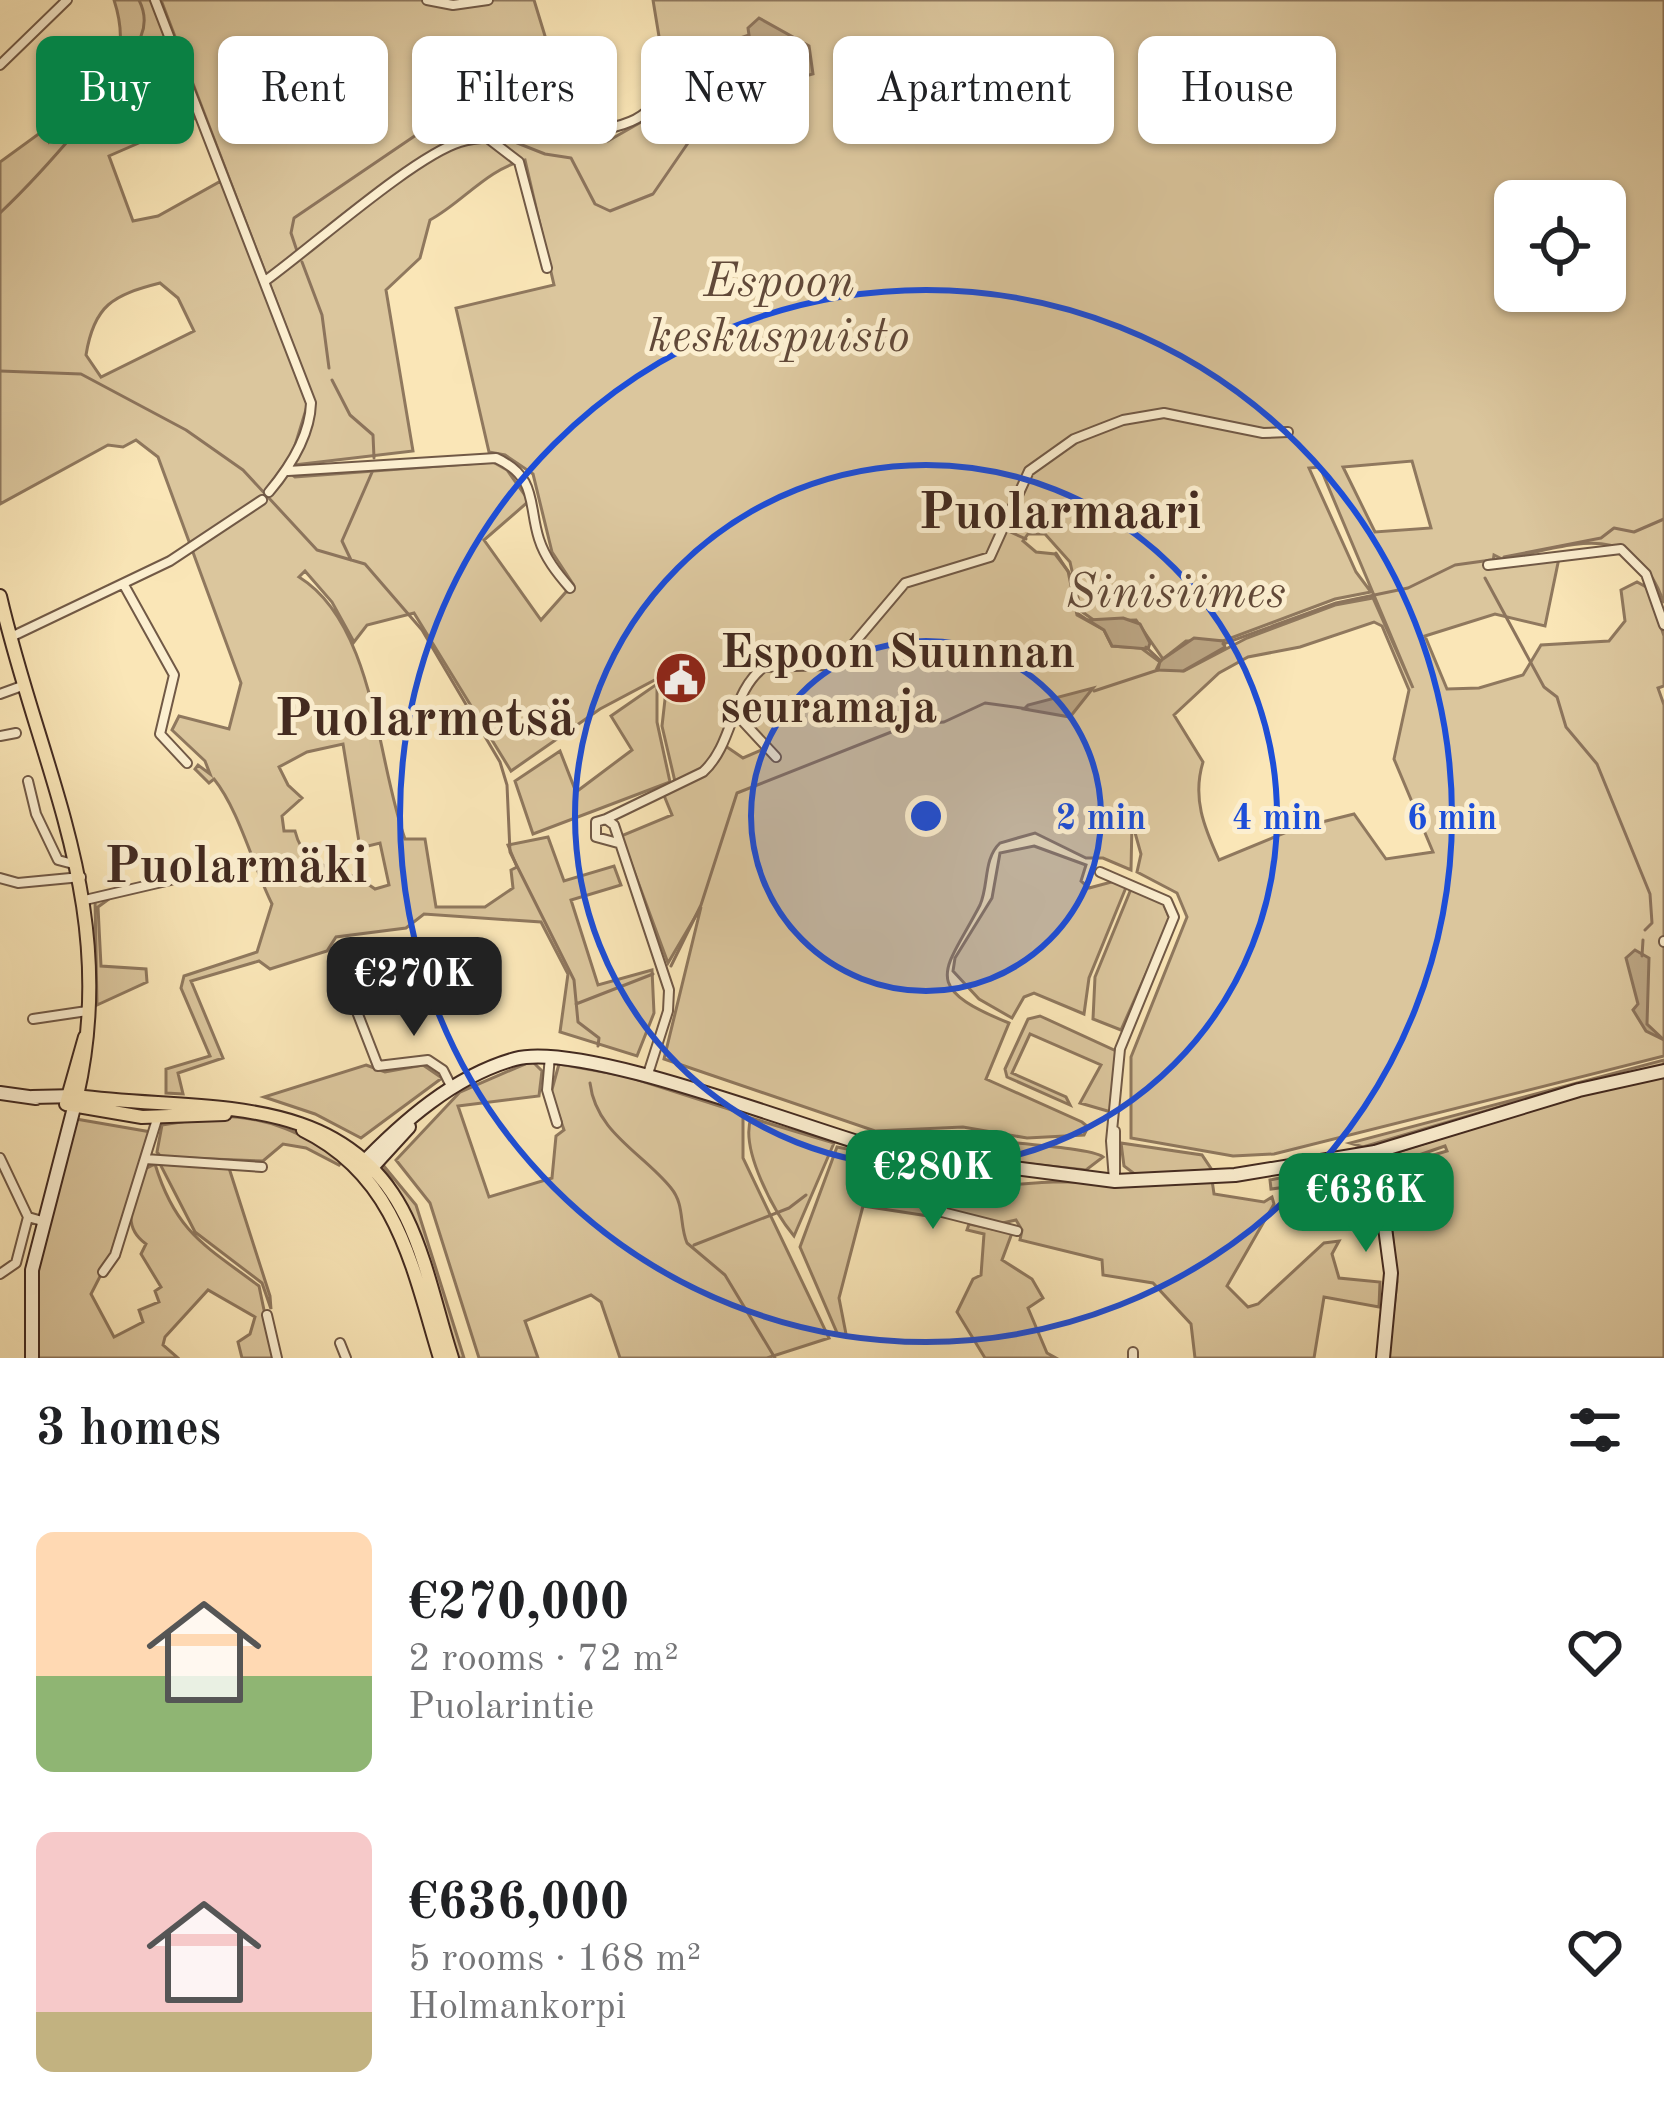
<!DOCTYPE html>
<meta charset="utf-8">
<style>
:root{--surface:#fff;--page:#f6f6f6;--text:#202124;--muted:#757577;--accent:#0b8043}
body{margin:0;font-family:"Old Standard TT",serif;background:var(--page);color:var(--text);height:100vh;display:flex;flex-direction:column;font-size:45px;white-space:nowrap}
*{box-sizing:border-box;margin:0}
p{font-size:39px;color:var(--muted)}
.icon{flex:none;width:66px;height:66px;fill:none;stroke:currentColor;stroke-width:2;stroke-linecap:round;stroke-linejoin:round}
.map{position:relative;height:1358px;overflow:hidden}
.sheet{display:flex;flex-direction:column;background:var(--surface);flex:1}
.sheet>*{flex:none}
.banner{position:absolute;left:36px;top:36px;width:1593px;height:108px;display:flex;gap:24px}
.tools{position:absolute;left:1494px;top:180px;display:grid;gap:24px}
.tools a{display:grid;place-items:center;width:132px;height:132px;border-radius:18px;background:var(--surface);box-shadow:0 3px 9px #0004;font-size:60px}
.price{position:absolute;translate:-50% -102px;padding:0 27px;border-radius:24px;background:var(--accent);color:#fff;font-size:39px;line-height:78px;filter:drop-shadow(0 3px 6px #0008)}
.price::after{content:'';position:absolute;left:50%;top:72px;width:36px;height:27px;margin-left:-18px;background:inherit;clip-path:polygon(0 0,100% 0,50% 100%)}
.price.on{background:#222;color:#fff}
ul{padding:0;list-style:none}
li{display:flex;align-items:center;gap:36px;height:300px;padding:0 36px}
li span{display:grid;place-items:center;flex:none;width:336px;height:240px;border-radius:18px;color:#555}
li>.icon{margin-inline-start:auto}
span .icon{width:144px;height:144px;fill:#fffc;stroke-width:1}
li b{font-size:51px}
h2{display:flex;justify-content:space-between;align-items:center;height:144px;padding:0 36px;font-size:51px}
.tag{padding:0 42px;border-radius:18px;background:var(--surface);box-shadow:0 3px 9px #0004;font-size:42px;line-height:108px}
.tag.on{background:var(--accent);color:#fff}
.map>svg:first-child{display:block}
</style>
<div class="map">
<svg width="1664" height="1358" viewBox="0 0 1664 1358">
<rect width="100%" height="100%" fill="#fae6b7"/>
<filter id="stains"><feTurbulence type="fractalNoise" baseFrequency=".00167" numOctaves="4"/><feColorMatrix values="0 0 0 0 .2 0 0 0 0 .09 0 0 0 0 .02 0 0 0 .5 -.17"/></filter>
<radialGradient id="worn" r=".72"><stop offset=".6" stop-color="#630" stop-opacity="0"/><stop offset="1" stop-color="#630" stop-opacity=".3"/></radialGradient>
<path fill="#dbc69d" stroke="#8f785e" stroke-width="3" fill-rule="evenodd" d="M114 0H151L196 118 109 156 133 221 158 216 221 181 308 403 293 452 267 489 287 471 295 477 493 462 507 470 529 501 484 540 541 620 573 584 552 552 533 474 505 455 489 452 456 308 554 285 525 160C487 169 463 202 430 220L420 258 386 290 413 451 294 465 315 403 161 0H534L553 62 563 129 579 136 601 134 608 141 662 110 665 73 653 0H1664V603C1633 516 1573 546 1502 559L1494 555 1493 562 1559 558 1545 626 1495 614 1425 636 1447 689 1479 688 1523 675 1541 645 1609 641 1625 621 1621 590 1637 582 1648 588 1664 636V686L1658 688 1664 705V1056L1274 1154 1233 1156 1131 1138V1057L1187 917 1177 893 1137 872 1141 854 1132 822 1131 870 1103 858H1086L1035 833 1000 843C983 859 989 885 980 905 946 971 917 986 1009 1023L986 1079 1082 1122 1088 1127 1084 1135 1027 1138 963 1127 875 1131 664 1059 701 907 668 963 621 836 672 815 663 793 676 786 662 726 668 673 600 709 511 771 414 613 367 625 354 642 332 602 305 571 299 577C375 624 377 762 405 839H425L436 907H485L513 888 511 870 517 867 508 845 548 837 564 881 614 866 621 885 571 900 598 985 652 970 654 1013 637 1056 560 1032 568 974 541 922 424 914 406 928 336 937 327 951 270 969 259 961 191 981 223 1058 178 1073 183 1094 166 1093V1069L210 1056 181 988 184 976 257 952 272 904C253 866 239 810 214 779L209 783 195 769 198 765 210 774 205 761 172 730 179 716 229 729 241 683 158 457 136 440 123 447 108 445 0 504V162L44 130 49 142C96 97 137 70 114 0ZM1515 201H1605V291H1515ZM160 283 178 298 194 331 101 377 86 355C94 305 113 295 160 283ZM1412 461 1431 528 1375 532 1343 467ZM1320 467 1413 688 1373 598 1335 605 1247 638 1184 671 1157 668 1160 662 1141 648 1112 646 1104 630 1077 615 1068 571 1055 554 1036 552 1023 541 1028 534H1045L1070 562 1081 611 1095 621 1136 620 1163 659 1186 641H1223L1335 599 1371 592 1356 572 1309 468ZM1374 622 1382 626 1409 690 1394 759 1433 852 1386 859 1354 814 1294 829 1219 860C1204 827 1192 798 1203 762L1174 715 1219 673 1248 657 1300 647ZM731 716 766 748 743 758 721 743ZM343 744 360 848 380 843 389 885 375 889C342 862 306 876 295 831H284L282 816 302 798 288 785 279 767 307 752Z
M657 684V722L670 782 533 834 515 781 560 751 576 792 632 750 611 716Z
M1034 846 1086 865 1081 881 1089 888 1115 881 1127 885 1089 978 1084 1014 1034 993 1024 997 1012 1018 979 999 953 971 955 958 992 898 1000 853Z
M1131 889 1164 904 1170 920 1121 1030 1093 1019 1095 977Z
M113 896 98 907 101 966 146 969 147 982 97 1005 95 900Z
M1040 1016 1116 1051 1111 1112 1080 1103 1101 1065 1030 1034 1012 1073 1066 1097 1070 1105 1007 1077 1005 1069 1028 1019Z
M1664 1060V1066L1560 1089 1363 1147 1350 1143Z
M532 1061 542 1071 539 1096 458 1106 489 1197 552 1178 556 1136 564 1130 551 1093 559 1064 626 1076 735 1111 743 1115V1158L829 1338 767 1358H620L601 1302 591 1295 525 1321 538 1358H479L430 1203 396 1160 460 1092Z
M366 1065 385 1072 423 1065 442 1078 361 1138 315 1114 264 1097Z
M1664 1075V1358H1388L1397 1282 1386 1169 1447 1151 1445 1146 1393 1164 1388 1161 1394 1153 1596 1089Z
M219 1116C270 1117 302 1133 343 1160L339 1165 306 1148 283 1144 263 1161 161 1157 157 1152 162 1125Z
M751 1118 834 1143 794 1236C774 1212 740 1149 751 1118Z
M76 1119 151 1132 110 1257 91 1294 114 1337 143 1322 139 1310 159 1302 155 1291 161 1287 141 1254 146 1244C118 1224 136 1198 145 1169L155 1164C176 1233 206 1246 259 1286L274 1358H242L238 1342 250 1334 255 1317 208 1290 165 1337 163 1345 178 1358H38V1265Z
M972 1138C1000 1143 1090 1147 1103 1157L1086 1170 974 1158 967 1150Z
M1121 1143 1202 1155 1212 1170 1136 1175 1124 1166Z
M837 1147 934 1166 944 1176 935 1217 863 1206 839 1298 846 1334 838 1335 800 1247Z
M1355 1162 1363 1170 1353 1178 1271 1189 1270 1180Z
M160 1164 229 1168 270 1296 271 1309 262 1283 195 1232Z
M383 1165 416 1205 464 1358H457L412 1217Z
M964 1177C1008 1189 1015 1183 1053 1182 1106 1181 1159 1183 1212 1180L1214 1194 1264 1202 1272 1197 1274 1204 1227 1286 1248 1307 1258 1304 1324 1243 1339 1241 1332 1254 1339 1278 1380 1282 1379 1307 1324 1297 1314 1358H1195L1191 1324 1153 1283 1103 1275 1102 1260 1020 1240 1022 1230 1016 1220 998 1224 947 1210 949 1183Z
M969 1224 1012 1233 1002 1260 1032 1279 1043 1298 1028 1308 1047 1353 1056 1358H985L957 1312 973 1279 981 1275 984 1234 967 1230Z"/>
<path fill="#bca684" stroke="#8c745c" stroke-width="3" d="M759 18 809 46 813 74 780 83 732 63 726 43 749 35 748 28Z
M1123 618 1140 624 1150 643 1148 649 1112 646 1104 630 1088 620Z
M1194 638 1223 641 1225 647 1183 671 1158 670 1160 661Z
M1093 688 1070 717 1024 709 1028 705Z
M1635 950 1649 958 1647 1024 1664 1040 1646 1031 1633 1010 1638 1004 1626 958Z"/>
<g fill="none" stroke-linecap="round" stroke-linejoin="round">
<path stroke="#806852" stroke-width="3" d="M765 39 798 55 799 65 779 70 747 57V48Z"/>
<path stroke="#8c745c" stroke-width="3" d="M507 139 545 154 571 158 595 204 610 211 653 194 688 143C682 100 704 91 732 63
M0 213C36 179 125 82 141 36 146 24 145 12 139 0
M297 251 291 233 294 218 447 114 491 132
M302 262 322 315 329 368
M0 371 81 374 186 430 243 470 317 550 365 564 422 630 500 762 507 785 510 852 574 980 578 1022 599 1038 598 1046
M332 380 350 415 373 435 374 458
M1008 531 1026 539
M1056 553 1071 576 1077 613 1089 621
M1504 557 1601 538 1614 528 1634 532 1664 519
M351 560 342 541 373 470
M1485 578 1544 687 1557 697 1566 727 1597 764 1650 894 1652 923 1645 930
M1223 644 1336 603 1408 588 1455 565 1491 560
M1146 647 1161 661
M1094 691 1158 670
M1642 956 1643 940
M671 966 701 905 737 793 909 725 944 722 985 703 1028 709
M576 1004 653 974
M590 1083C596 1133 643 1153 671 1188 685 1205 679 1224 687 1243L725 1275 775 1358
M694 1245 789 1208 806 1195"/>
<g stroke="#715946" stroke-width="12">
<path id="street" d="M155 0 311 403C310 436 290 467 269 492
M427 0 453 5 488 0
M0 65 67 0
M489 139 519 162 547 268
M265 281C311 248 414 156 460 142 505 128 632 146 653 103L650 71
M288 471 496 458C538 477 528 505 539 539 545 558 557 573 570 588
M1488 565 1621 549 1646 574 1664 625
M124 585 174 675 160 734 187 763
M11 637 170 561 262 500
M0 694 22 686
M736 714 776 757
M0 736 16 733
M28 781 36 814 58 860 77 865
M606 819 703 772C734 744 731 691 764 667L827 665 845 654 905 583 990 557 1029 471 1074 439 1123 420 1164 413 1263 433 1288 432
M618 843 596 837V822L606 819 614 825 669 990 668 1011 647 1077
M1100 872 1167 901 1174 917 1120 1049 1111 1141 1114 1180
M0 878 18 883 81 877
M85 900 192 875
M1664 941V942
M352 999 378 1066 428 1060 443 1070 452 1088
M33 1019 87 1011
M550 1056 547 1090 557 1123
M1115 1131V1180
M0 1158 28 1217
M145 1159 262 1167
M952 1160 942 1212 1017 1231
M103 1272 115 1255 158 1116
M0 1274 16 1263 28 1217 42 1221
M267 1315 277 1358
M340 1343 346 1358
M1133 1352V1358"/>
</g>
<g stroke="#432a20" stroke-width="16">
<path id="secondary" d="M0 1093 36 1098
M889 1152 1115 1181 1235 1175 1375 1152 1579 1090 1664 1071
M1375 1152 1391 1273 1383 1358
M359 1167C402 1122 454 1076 515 1059 584 1040 813 1132 894 1153
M366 1174 409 1127
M32 1358V1270L77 1096 32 1097"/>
</g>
<g stroke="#432a20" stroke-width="16">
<path id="primary" d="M0 596C41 773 120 907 77 1096 197 1113 343 1087 406 1217 427 1260 437 1312 452 1358
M85 1037 66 1104 142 1117 225 1114
M303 1130C397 1176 412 1266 440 1358"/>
</g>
<use href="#street" stroke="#fcefd0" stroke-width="8"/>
<use href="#secondary" stroke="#fcefd0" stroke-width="12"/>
<use href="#primary" stroke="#fae6b7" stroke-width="12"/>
</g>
<circle cx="926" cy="816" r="175" fill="#1d4ed8" fill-opacity=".12"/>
<g fill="none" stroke="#1d4ed8" stroke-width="6">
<circle cx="926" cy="816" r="175"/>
<circle cx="926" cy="816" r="351"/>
<circle cx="926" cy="816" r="526"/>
</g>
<defs>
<g id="civic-disc" transform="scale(2.7)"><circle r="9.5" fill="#8f2418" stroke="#fcefd0"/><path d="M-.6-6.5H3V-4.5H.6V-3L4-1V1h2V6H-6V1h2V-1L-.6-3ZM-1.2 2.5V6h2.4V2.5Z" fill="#fff"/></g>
</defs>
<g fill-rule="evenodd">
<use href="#civic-disc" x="681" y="678"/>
</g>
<g text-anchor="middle" stroke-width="10" stroke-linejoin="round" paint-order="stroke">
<g font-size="48" font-style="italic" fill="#614939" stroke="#fcefd0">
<text x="779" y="296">Espoon<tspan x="779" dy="55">keskuspuisto</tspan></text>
<text x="1176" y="607">Sinisiimes</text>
</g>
<g font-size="48" font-weight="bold" fill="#432a20" stroke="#fcefd0" text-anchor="start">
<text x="720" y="667">Espoon Suunnan<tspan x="720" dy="55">seuramaja</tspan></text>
</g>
<g font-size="51" font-weight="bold" fill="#432a20" stroke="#fcefd0">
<text x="1060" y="528">Puolarmaari</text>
<text x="236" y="882">Puolarmäki</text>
</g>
<g font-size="54" font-weight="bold" fill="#432a20" stroke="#fcefd0">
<text x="425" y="735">Puolarmetsä</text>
</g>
</g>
<circle cx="926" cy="816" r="18" fill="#1d4ed8" stroke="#fcefd0" stroke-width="6"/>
<g font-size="36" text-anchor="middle" font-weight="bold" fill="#1d4ed8" stroke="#fcefd0" stroke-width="10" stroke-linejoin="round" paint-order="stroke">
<text x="1101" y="829">2 min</text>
<text x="1277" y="829">4 min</text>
<text x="1452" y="829">6 min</text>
</g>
<rect width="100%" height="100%" filter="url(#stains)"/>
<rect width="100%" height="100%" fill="url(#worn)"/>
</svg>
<div class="tools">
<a><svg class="icon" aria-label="locate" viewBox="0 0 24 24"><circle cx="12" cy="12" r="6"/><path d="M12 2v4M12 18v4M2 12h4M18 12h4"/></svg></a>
</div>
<b class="price on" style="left:414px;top:1039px">€270K</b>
<b class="price" style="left:933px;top:1232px">€280K</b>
<b class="price" style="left:1366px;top:1255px">€636K</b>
<div class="banner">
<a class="tag on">Buy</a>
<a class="tag">Rent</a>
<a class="tag">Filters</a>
<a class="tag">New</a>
<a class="tag">Apartment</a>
<a class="tag">House</a>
</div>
</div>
<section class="sheet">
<h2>3 homes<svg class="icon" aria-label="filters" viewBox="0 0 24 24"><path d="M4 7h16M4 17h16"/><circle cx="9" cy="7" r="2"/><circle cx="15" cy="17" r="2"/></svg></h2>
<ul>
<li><span style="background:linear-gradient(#ffd9b3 60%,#8fb573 0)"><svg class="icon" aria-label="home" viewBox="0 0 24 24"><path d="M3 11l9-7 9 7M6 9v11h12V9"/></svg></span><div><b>€270,000</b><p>2 rooms · 72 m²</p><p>Puolarintie</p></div><svg class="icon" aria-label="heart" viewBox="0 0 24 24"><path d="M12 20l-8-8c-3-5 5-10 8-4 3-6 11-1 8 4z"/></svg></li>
<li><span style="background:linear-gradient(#f6c9c9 75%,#c2b280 0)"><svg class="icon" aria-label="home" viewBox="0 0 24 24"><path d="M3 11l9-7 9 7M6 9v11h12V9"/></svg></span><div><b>€636,000</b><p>5 rooms · 168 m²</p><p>Holmankorpi</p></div><svg class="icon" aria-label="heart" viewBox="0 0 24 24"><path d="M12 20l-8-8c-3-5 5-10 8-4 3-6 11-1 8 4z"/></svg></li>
</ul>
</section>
